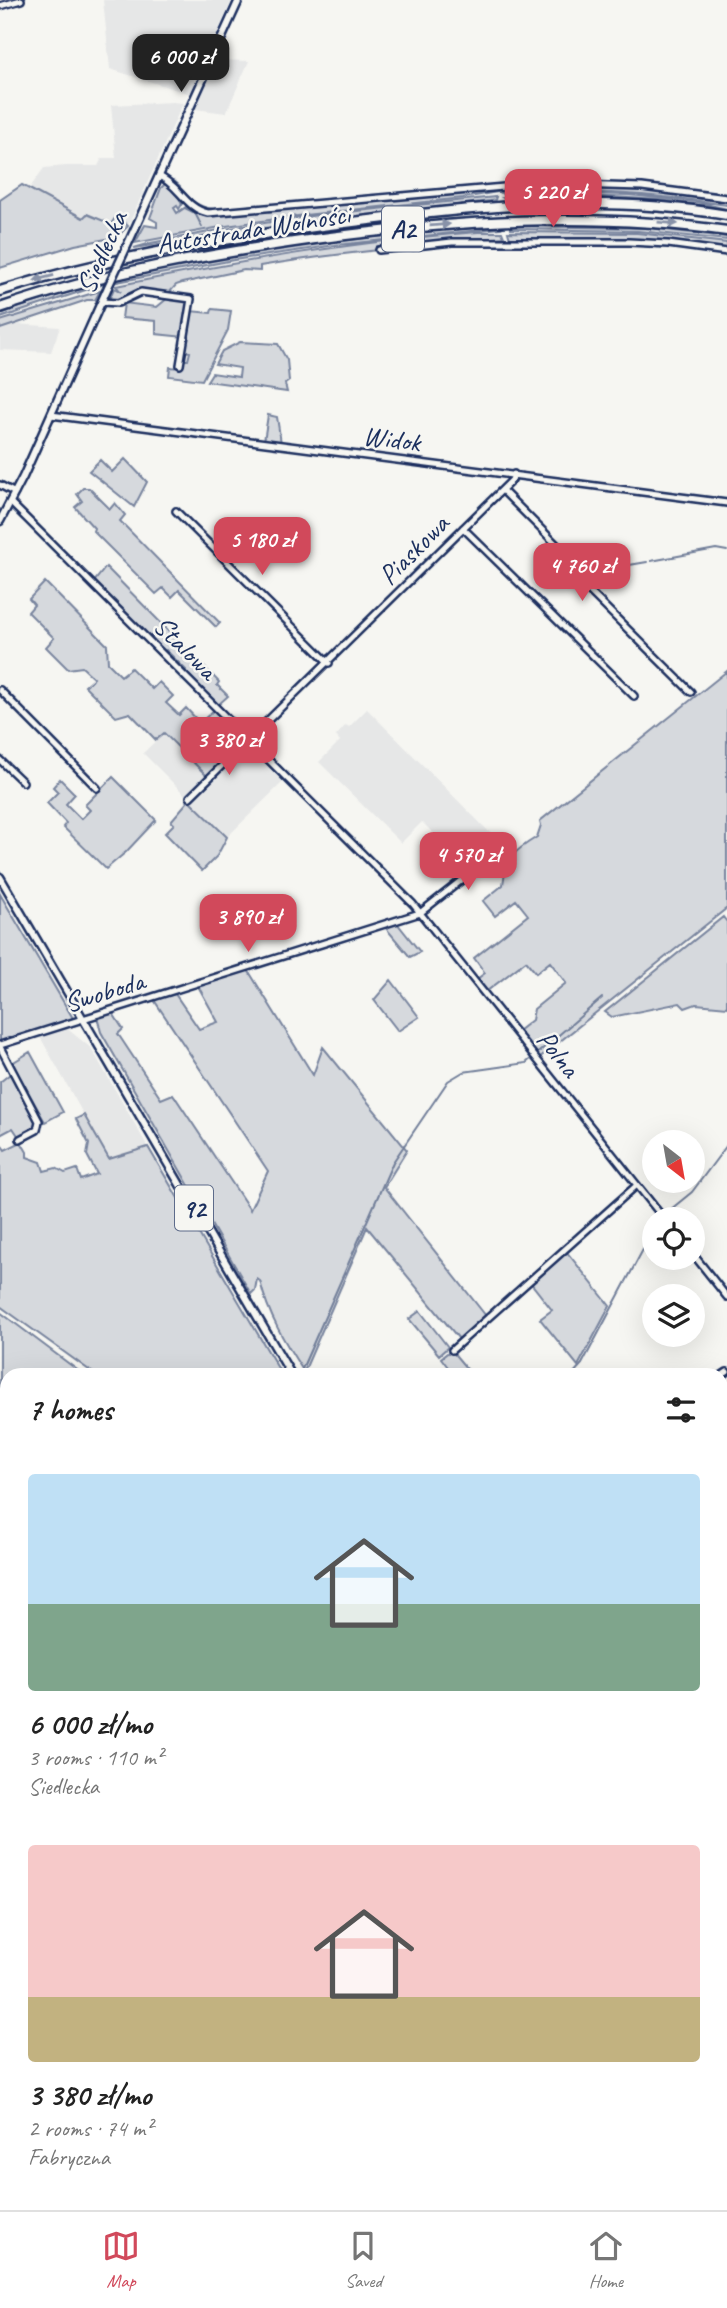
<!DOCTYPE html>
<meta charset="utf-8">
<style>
:root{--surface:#fff;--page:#f6f6f6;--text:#222;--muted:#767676;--line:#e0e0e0;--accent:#d1495b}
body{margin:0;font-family:Caveat,sans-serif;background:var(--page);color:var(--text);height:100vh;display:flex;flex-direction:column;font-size:26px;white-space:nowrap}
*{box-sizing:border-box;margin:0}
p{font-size:23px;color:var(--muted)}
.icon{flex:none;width:38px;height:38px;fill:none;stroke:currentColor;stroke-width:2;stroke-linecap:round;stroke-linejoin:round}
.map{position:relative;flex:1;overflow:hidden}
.side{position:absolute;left:0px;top:1368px;width:728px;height:842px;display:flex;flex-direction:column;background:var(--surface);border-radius:21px 21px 0 0;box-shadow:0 7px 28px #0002}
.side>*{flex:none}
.needle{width:46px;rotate:149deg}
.controls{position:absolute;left:642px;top:1130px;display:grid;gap:14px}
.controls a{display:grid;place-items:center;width:63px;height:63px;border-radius:50%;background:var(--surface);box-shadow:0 7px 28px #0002;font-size:35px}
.price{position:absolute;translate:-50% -60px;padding:0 16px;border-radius:14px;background:var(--accent);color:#fff;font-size:23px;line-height:46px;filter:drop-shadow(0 2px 4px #0008)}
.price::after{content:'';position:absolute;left:50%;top:42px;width:21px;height:16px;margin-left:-10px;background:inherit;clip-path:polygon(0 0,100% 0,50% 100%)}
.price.current{background:#222;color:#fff}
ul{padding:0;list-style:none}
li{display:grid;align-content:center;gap:14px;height:371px;padding:0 28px}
li span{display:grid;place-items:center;height:217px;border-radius:7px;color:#555}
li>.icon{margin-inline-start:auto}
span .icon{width:126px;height:126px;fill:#fffc;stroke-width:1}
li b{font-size:30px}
h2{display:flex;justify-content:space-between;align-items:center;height:84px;padding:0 28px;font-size:30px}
.tabs{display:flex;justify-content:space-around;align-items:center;height:98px;border-top:2px solid var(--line);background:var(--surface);font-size:19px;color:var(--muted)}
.tabs a{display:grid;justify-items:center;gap:4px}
.tabs .current{color:var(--accent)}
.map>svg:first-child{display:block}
</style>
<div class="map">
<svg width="727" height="2210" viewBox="0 0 727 2210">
<rect width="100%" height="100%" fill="#f6f6f2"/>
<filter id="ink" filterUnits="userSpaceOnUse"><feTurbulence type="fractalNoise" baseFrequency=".0143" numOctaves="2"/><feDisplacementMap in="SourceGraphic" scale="14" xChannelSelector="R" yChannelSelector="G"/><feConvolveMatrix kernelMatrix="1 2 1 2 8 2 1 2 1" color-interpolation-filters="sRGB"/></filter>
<g filter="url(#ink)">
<path fill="#e6e7e7" d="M103 0H232L190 94 110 69Z
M218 60 249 61 226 113 195 109Z
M173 102 183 103 128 226 117 216 111 224 88 214 83 218 29 189 44 168 66 166H98L102 158H116L111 105Z
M15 324 60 327 51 352 0 350V329Z
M367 709 503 846 471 871 422 822 401 843 319 762 340 741 336 736 346 725 349 727Z
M227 720 243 737 244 741 231 753 212 734Z
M164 733 208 777 187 797 143 753Z
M245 745 283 782 227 837 189 800Z
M65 1027 91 1048 148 1147 109 1160 39 1035Z
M247 2203H356L358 2210H249Z"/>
<path fill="#d6d9dd" stroke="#78849e" stroke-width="2" d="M166 183 184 201 179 209 177 206 174 208 177 213 186 207 205 215H215L490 189 497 192 463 198 305 215 226 226 135 243 145 225 157 227V222L150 218 161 188Z
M22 185 83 218 87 214 111 224 117 215 128 226 117 237 75 245 0 268V200Z
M554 185 629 187 727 200V205C653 193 579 189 504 195L501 193 504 189Z
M552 193 630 195 697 202 727 209C672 200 607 195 552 197 537 197 515 205 503 198Z
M496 197 495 200 490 201 239 231 134 248 151 243 225 229 318 215Z
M485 226H500L501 228 336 245 234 260 101 285 0 318V314C151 261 326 240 485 226Z
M511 226 648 228 727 237V240L638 231 511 229Z
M478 232H502L504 237 491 238 488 241C411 246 336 253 260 266V271L244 270 182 283 176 285 169 293 142 290 119 300H109L114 288 121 292 116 286C236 262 356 241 478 232Z
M508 232 637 233 727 243V250L649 241H514L510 239Z
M100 291 95 300H87L0 329V321Z
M169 297 189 299 184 337 156 334V321L122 318 124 303 157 307Z
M212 309 231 311 228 330 202 380 169 376 170 367 180 368 182 360H188L190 352 183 351 190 311 211 313Z
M240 342 278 344 287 360 289 381 285 384 287 392 207 381 212 373 239 377 240 368 215 364 222 351Z
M268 415 277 417 281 443 264 441Z
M125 459 147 482 134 507 89 471 100 460 112 472Z
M83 488H89L110 509 115 503 125 515 120 521 220 623 216 627 179 590 172 597 163 588 156 594 93 531 94 528 75 507 82 501 77 494Z
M106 567 219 682 217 685 228 696 218 705 185 673 186 670 166 650 163 652 94 582Z
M45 582 107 645 108 663 121 676 131 668 152 689 159 682 173 696 166 703 179 715 186 708 200 723 216 708 227 720 212 734 232 754 208 777 164 733 156 740 130 713 116 717 85 686 94 678 82 667 68 669 46 647 54 638 28 612 34 605 29 599Z
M727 671V908L539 1058 518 1031 532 1020 534 1009 566 983 550 962 536 973 526 961 487 991 477 979 485 973 474 958 528 915 516 900 495 916 483 901 503 885C506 857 514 851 537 837L541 825 540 821Z
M113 777 156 820 126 852 106 869 63 827 66 823 47 803 58 792 53 787 60 779 75 794 66 804 81 819 90 810 85 805Z
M189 800 227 837 217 856 202 871 165 833 174 824 171 821Z
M0 894 74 1020 0 1042Z
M723 917 727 922V1007L696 1004 685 1008 680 1003 612 1017 605 1012Z
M397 923 420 952 410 957 385 927Z
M248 970 313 1075 323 1047 407 1150 384 1187 486 1316 459 1339 367 1227 304 1372C285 1343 268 1315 260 1281L257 1279 255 1290 251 1294 101 1032 97 1017 112 1012 123 1029 118 1034 161 1099 173 1094 250 1210 268 1171 154 1000 175 994 199 1029 218 1022 198 986Z
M391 980 419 1017 398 1031 374 1000Z
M30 1052 63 1112 45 1122 12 1063Z
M10 1074 38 1124 37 1127 19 1137 13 1128 0 1135V1082Z
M84 1115 109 1159 148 1147 282 1375H96L0 1306V1143L5 1150 21 1142 27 1152V1157L41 1162 44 1171 56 1168 65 1173 77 1169 81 1180 97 1174 87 1155 89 1144 76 1119Z
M566 1251 610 1306 578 1366 540 1319 552 1310 531 1283Z
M420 1311 448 1347 439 1355 409 1319Z
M0 1312 84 1375 7 1376V1634L0 1625Z
M451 1350 472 1375H454L441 1358Z
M721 1733C727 1746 727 1783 721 1798Z
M0 1947 7 1954V2108L0 2106Z
M721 2196 727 2198V2210H511L533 2203H721Z
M366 2203H478L456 2210H369Z"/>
<path fill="#abb2c0" stroke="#717e99" stroke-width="2" d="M0 1625 7 1634V1954L0 1947Z"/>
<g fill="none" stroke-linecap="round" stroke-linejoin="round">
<path stroke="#717e99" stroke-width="2" d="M173 180 180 186
M169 186 179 197 182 205
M184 192C196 207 212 212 231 207
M185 208 195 213 202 227
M651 561 716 549 727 551
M606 569 647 562
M665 1214 692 1192 727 1145
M659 1220 660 1218
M302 1369 393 1162 448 1081 463 1072 526 1063 602 998
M571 1376 582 1364 654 1229
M721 1614 727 1609
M721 2075 727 2067
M721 2146 727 2144"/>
<path stroke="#abb2c0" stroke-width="8" d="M0 1544 7 1540
M7 1585 2 1596 7 1600
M721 2194 727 2195"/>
<g stroke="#1b2f5e" stroke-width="10">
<path id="minor" d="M0 6 21 0
M159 176C179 185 186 209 208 213L539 184 642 187 727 198
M379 250 452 242H629L668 244 727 252
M102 302 118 303 141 292 191 299 180 365
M51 415 727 503
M0 485 15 493
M502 490 568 556 567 568 570 572 691 692
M10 502 413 904 665 1220
M176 511 329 663
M463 528 634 696
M0 690 97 788
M0 760 23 782
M190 797 512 480 514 474
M0 1045 420 913 501 849
M0 1047 39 1121 37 1130 20 1139
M693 1254 727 1297
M452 1350 637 1185
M721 1376 727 1372
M721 1884 727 1873
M721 2016 727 2020
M0 2145 7 2144
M180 2203 192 2206 218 2203
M239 2203 241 2210
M88 2210 91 2203"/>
</g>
<g stroke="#1b2f5e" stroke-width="11">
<path id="major" d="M127 246 239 0
M0 521 23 477 108 287
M0 877 292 1376
M721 2029 727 2032
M721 2135 727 2134
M485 2210 506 2203"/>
</g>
<g stroke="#1b2f5e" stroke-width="13">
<path id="highway" d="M0 291C116 255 233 237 353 222 477 206 602 194 727 215
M0 308C102 273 209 254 315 239 452 221 590 211 727 231"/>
</g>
<use href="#minor" stroke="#f6f6f2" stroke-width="5"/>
<use href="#major" stroke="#f6f6f2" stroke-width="6"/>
<use href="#highway" stroke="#f6f6f2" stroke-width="8"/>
<g stroke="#1b2f5e" stroke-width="11" stroke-linecap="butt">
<path id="major-bridge" d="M108 287 127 246"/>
</g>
<use href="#major-bridge" stroke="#f6f6f2" stroke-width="6"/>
</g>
<defs><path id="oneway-solid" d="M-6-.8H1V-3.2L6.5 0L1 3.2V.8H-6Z" transform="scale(1.75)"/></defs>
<g fill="#8892a8">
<use href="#oneway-solid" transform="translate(668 223) rotate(5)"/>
<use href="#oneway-solid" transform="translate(440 225) rotate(-5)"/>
<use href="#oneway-solid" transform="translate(44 278) rotate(165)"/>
</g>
</g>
<g text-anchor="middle" stroke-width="5" stroke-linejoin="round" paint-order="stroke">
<g fill="#f6f6f2" stroke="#5d6b8a" stroke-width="2">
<rect x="382" y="206.5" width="42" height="45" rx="5"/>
<rect x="175" y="1185.5" width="38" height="45" rx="5"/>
</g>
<g font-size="26" font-weight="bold" fill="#1b2f5e">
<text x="403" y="238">A2</text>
<text x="194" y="1217">92</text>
</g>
<g font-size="28" fill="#1b2f5e" stroke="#f6f6f2">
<text transform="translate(253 228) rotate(-9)" y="10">Autostrada Wolności</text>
<text transform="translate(101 252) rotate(-66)" y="10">Siedlecka</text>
<text transform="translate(392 438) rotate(7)" y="10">Widok</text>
<text transform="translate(413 549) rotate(-45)" y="10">Piaskowa</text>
<text transform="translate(186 647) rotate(45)" y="10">Stalowa</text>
<text transform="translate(104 991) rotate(-17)" y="10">Swoboda</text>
<text transform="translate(559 1053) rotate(52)" y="10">Polna</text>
</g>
</g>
</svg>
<div class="controls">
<a><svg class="needle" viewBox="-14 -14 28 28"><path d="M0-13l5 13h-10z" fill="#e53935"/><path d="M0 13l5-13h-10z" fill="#767676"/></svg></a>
<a><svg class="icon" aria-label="locate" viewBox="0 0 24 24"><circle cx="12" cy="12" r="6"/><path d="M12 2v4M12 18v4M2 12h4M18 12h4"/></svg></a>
<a><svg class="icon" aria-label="layers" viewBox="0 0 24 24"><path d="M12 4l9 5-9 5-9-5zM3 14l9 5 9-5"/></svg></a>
</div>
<b class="price current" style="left:181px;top:94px">6 000 zł</b>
<b class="price" style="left:553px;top:229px">5 220 zł</b>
<b class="price" style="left:262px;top:577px">5 180 zł</b>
<b class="price" style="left:582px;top:603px">4 760 zł</b>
<b class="price" style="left:229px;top:777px">3 380 zł</b>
<b class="price" style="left:468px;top:892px">4 570 zł</b>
<b class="price" style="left:248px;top:954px">3 890 zł</b>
<section class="side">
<h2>7 homes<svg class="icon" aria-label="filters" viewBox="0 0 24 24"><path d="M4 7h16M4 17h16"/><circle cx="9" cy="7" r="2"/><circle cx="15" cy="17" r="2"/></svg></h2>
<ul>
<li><span style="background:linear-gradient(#bfe0f5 60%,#7fa58c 0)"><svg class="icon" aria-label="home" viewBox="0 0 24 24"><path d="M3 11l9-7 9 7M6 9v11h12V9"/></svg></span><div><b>6 000 zł/mo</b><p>3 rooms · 110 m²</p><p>Siedlecka</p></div></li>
<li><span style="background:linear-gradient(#f6c9c9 70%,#c2b280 0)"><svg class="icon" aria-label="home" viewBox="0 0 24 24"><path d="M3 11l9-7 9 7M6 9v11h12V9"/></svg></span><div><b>3 380 zł/mo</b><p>2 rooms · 74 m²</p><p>Fabryczna</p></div></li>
</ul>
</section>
</div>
<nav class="tabs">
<a class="current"><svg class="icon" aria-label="map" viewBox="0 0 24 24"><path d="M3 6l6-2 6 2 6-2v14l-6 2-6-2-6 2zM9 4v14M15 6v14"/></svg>Map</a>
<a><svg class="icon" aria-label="saved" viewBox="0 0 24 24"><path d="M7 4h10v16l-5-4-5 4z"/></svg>Saved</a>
<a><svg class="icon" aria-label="home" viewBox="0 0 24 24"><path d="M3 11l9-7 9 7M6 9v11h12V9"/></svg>Home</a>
</nav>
